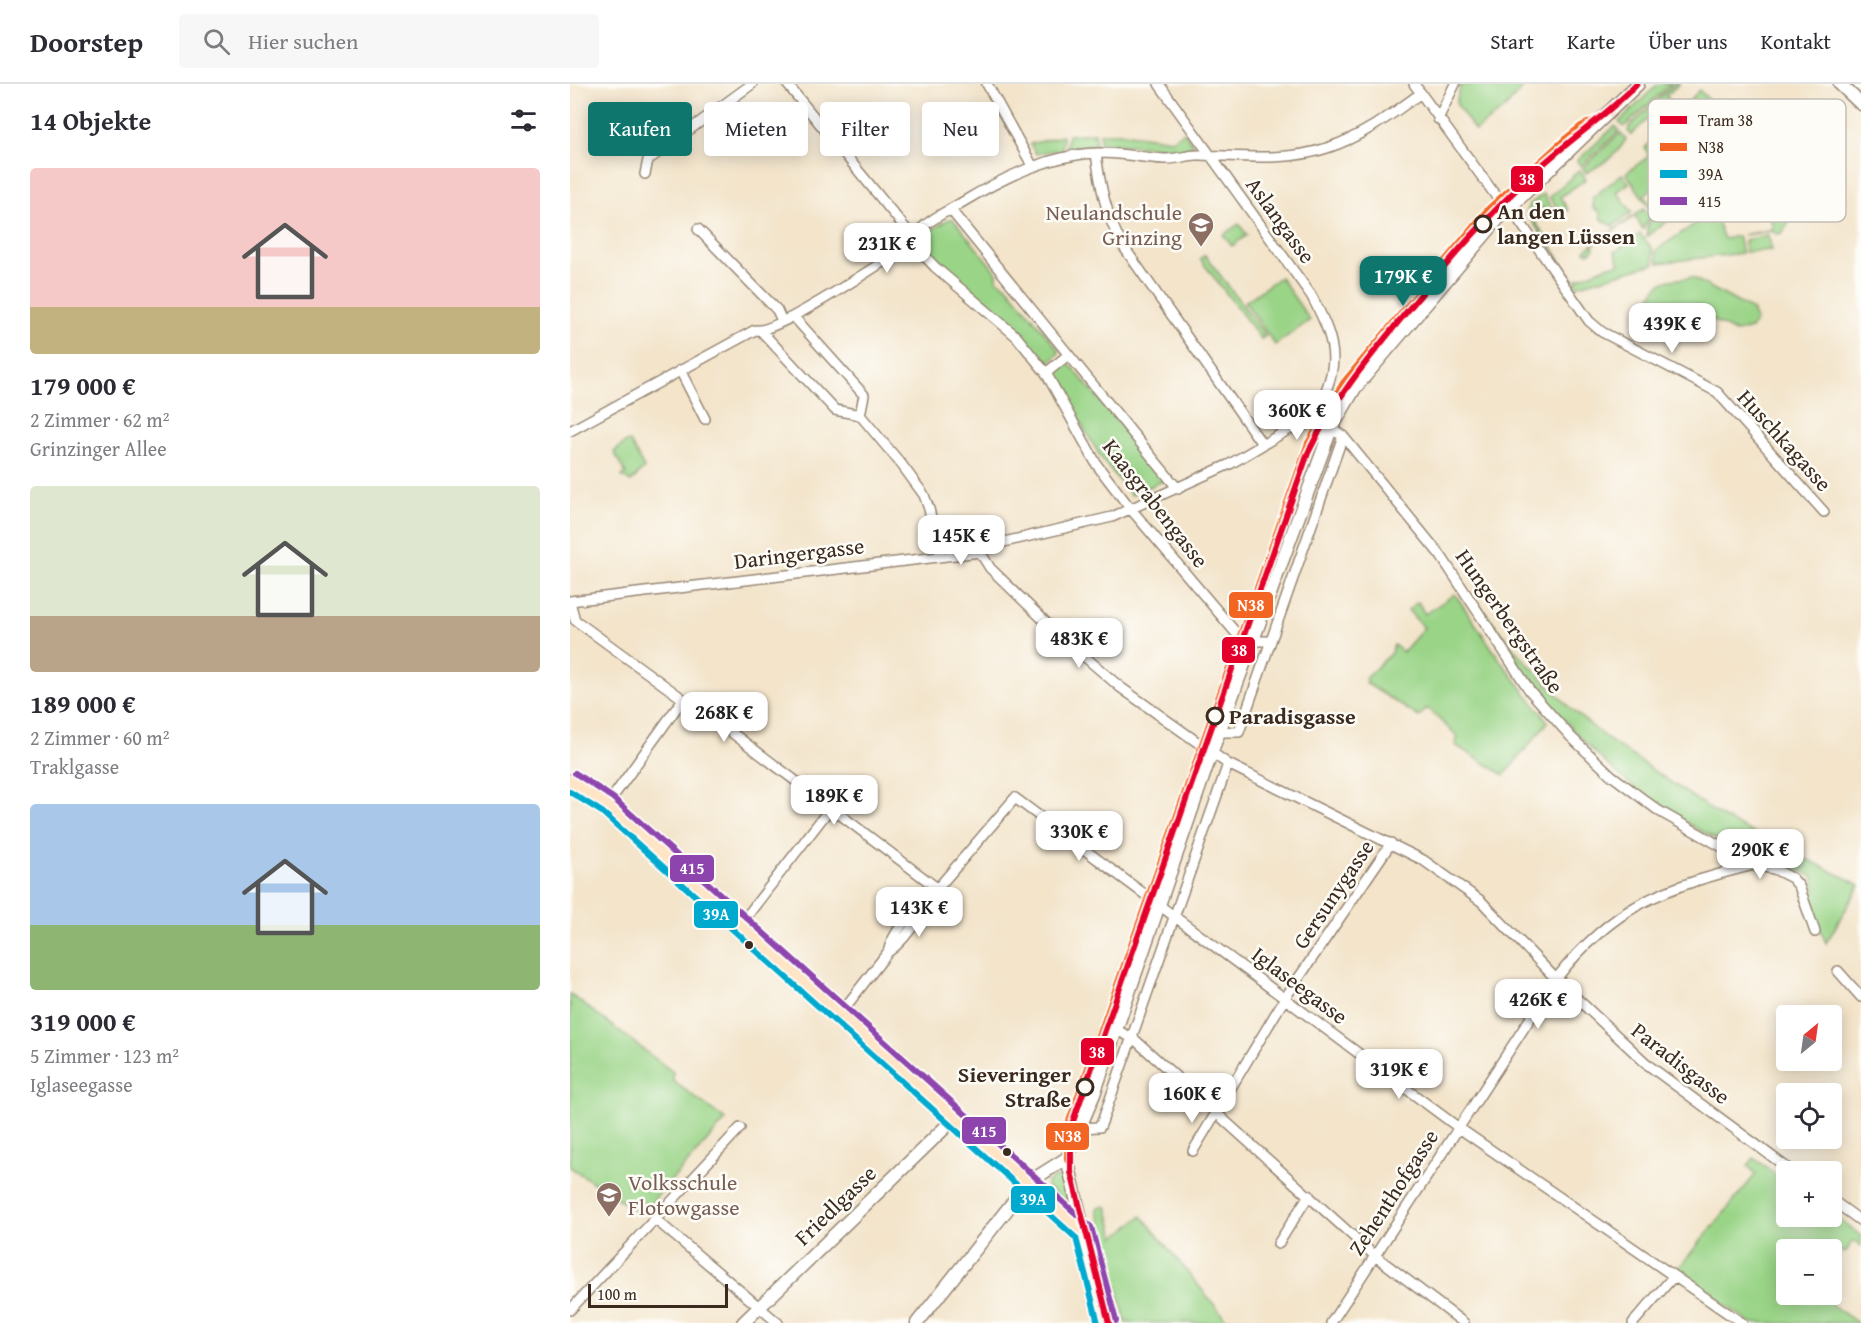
<!DOCTYPE html>
<html lang="de">
<meta charset="utf-8">
<style>
:root{--surface:#fff;--page:#f7f7f7;--text:#2b2b33;--muted:#7c7c81;--line:#e1e1e2;--accent:#0f766e}
body{margin:0;font-family:"Gentium Book Plus",serif;background:var(--page);color:var(--text);height:100vh;display:flex;flex-direction:column;font-size:22px;white-space:nowrap}
*{box-sizing:border-box;margin:0}
p{font-size:20px;color:var(--muted)}
.icon{flex:none;width:33px;height:33px;fill:none;stroke:currentColor;stroke-width:2;stroke-linecap:round;stroke-linejoin:round}
.map{position:relative;flex:1;overflow:hidden}
.side{display:flex;flex-direction:column;background:var(--surface);width:570px}
.side>*{flex:none}
.top-card{position:absolute;left:18px;top:18px;width:570px;height:54px;display:flex;gap:12px}
.needle{width:39px;rotate:29deg}
.controls{position:absolute;left:1206px;top:921px;display:grid;gap:12px}
.controls a{display:grid;place-items:center;width:66px;height:66px;border-radius:6px;background:var(--surface);box-shadow:0 3px 15px #0003;font-size:30px}
.scale{position:absolute;left:18px;bottom:15px;width:140px;box-sizing:border-box;padding-left:6px;border:3px solid #3b2a1e;border-top:0;font-size:16px;line-height:21px;white-space:nowrap;color:#3b2a1e;-webkit-text-stroke:4px #fdfcf7;paint-order:stroke}
.price{position:absolute;translate:-50% -51px;padding:0 14px;border-radius:12px;background:#fff;color:#222;font-size:20px;line-height:39px;filter:drop-shadow(0 2px 3px #0008)}
.price::after{content:'';position:absolute;left:50%;top:36px;width:18px;height:14px;margin-left:-9px;background:inherit;clip-path:polygon(0 0,100% 0,50% 100%)}
.price.on{background:var(--accent);color:#fff}
ul{padding:0;list-style:none}
li{display:grid;align-content:center;gap:12px;height:318px;padding:0 30px}
li span{display:grid;place-items:center;height:186px;border-radius:6px;color:#555}
li>.icon{margin-inline-start:auto}
span .icon{width:108px;height:108px;fill:#fffc;stroke-width:1}
li b{font-size:26px}
h2{display:flex;justify-content:space-between;align-items:center;height:72px;padding:0 30px;font-size:26px}
.pill{padding:0 21px;border-radius:6px;background:var(--surface);box-shadow:0 3px 15px #0003;font-size:21px;line-height:54px}
.pill.on{background:var(--accent);color:#fff}
header{display:flex;align-items:center;gap:36px;box-sizing:border-box;height:84px;padding:0 30px;background:var(--surface);border-bottom:2px solid var(--line)}
header strong{font-size:28px}
nav{display:flex;gap:33px;margin-inline-start:auto;font-size:21px}
.search{width:420px;height:54px;background:var(--page);display:flex;align-items:center;gap:15px;box-sizing:border-box;padding:0 21px;border-radius:6px;color:var(--muted);font-size:22px}
main{display:flex;flex:1;min-height:0}
.map>svg:first-child{display:block}
</style>
<header>
<strong>Doorstep</strong>
<div class="search"><svg class="icon" aria-label="search" viewBox="0 0 24 24"><circle cx="10" cy="10" r="6"/><path d="M15 15l6 6"/></svg>Hier suchen</div>
<nav><a>Start</a><a>Karte</a><a>Über uns</a><a>Kontakt</a></nav>
</header>
<main>
<section class="side">
<h2>14 Objekte<svg class="icon" aria-label="filters" viewBox="0 0 24 24"><path d="M4 7h16M4 17h16"/><circle cx="9" cy="7" r="2"/><circle cx="15" cy="17" r="2"/></svg></h2>
<ul>
<li><span style="background:linear-gradient(#f6c9c9 75%,#c2b280 0)"><svg class="icon" aria-label="home" viewBox="0 0 24 24"><path d="M3 11l9-7 9 7M6 9v11h12V9"/></svg></span><div><b>179 000 €</b><p>2 Zimmer · 62 m²</p><p>Grinzinger Allee</p></div></li>
<li><span style="background:linear-gradient(#dfe7d0 70%,#b9a48a 0)"><svg class="icon" aria-label="home" viewBox="0 0 24 24"><path d="M3 11l9-7 9 7M6 9v11h12V9"/></svg></span><div><b>189 000 €</b><p>2 Zimmer · 60 m²</p><p>Traklgasse</p></div></li>
<li><span style="background:linear-gradient(#a9c7e8 65%,#8fb573 0)"><svg class="icon" aria-label="home" viewBox="0 0 24 24"><path d="M3 11l9-7 9 7M6 9v11h12V9"/></svg></span><div><b>319 000 €</b><p>5 Zimmer · 123 m²</p><p>Iglaseegasse</p></div></li>
</ul>
</section>
<div class="map">
<svg width="1291" height="1239" viewBox="0 0 1291 1239">
<rect width="100%" height="100%" fill="#fdfcf7"/>
<filter id="ink" filterUnits="userSpaceOnUse"><feTurbulence type="fractalNoise" baseFrequency=".0167" numOctaves="2"/><feDisplacementMap in="SourceGraphic" scale="12" xChannelSelector="R" yChannelSelector="G"/><feConvolveMatrix kernelMatrix="1 2 1 2 8 2 1 2 1" color-interpolation-filters="sRGB"/></filter>
<filter id="wash" filterUnits="userSpaceOnUse"><feTurbulence type="fractalNoise" baseFrequency=".008" numOctaves="4" result="noise"/><feDisplacementMap in="SourceGraphic" scale="24" xChannelSelector="R" yChannelSelector="G"/><feGaussianBlur stdDeviation="1.35" result="paint"/><feColorMatrix in="noise" values="0 0 0 0 0 0 0 0 0 0 0 0 0 0 0 0 0 1.4 0 .05"/><feComposite in="paint" operator="in"/></filter>
<g filter="url(#wash)">
<rect width="100%" height="100%" fill="#f3e4ca"/>
<path fill="#9ad487" stroke="#6a7f52" stroke-width="1.5" d="M891 0H956L935 24 905 47 886 19Z
M1088 0H1101L1054 43 1049 38Z
M1104 0H1109L1096 12 1099 15 1061 51 1058 47 1059 43Z
M1129 6 1144 21 1140 49 1134 40 1121 49 1147 87 1161 80 1163 85 1154 97 1137 92 1129 84 1123 85 1120 91 1114 90 1094 64 1091 49Z
M1045 42 1049 47 1011 82 1007 77Z
M614 48 624 62 608 70 604 63 594 64 530 59V49H552L602 56Z
M525 49 526 60 496 64 498 51Z
M1050 49 1056 55C1045 74 1033 79 1016 89L1013 84Z
M493 52 492 65 466 70 460 60Z
M1082 56 1094 67 1082 76 1108 113 1120 106 1126 117 1105 125H1087L1098 115 1089 101 1074 111 1083 124 1079 123 1056 89 1079 72 1075 64Z
M1010 86 1016 95 990 113 998 126 990 127 979 113Z
M1052 90 1059 99 1047 108 1062 128 1043 142 1031 135 1030 128 1023 124V113Z
M1150 106 1154 110 1139 116 1154 155 1168 152 1172 169 1088 179 1085 167 1126 139 1118 124Z
M973 110 983 126 981 133 973 123 961 131 1002 194 957 130 959 121Z
M1074 125 1081 131 1073 145 1065 132 1023 161 1024 164 1019 169 1015 167V166Z
M1114 125 1077 152V144L1085 127Z
M1216 127 1219 137 1213 149 1206 150 1202 147 1173 151 1203 145 1200 133Z
M379 135H383L427 189V196L436 201 489 266V269L477 281 435 231 377 186 351 160 355 150Z
M669 140 677 151 662 162 653 151Z
M1070 150 1082 164 1084 180 1006 202V195L1039 182 1050 180 1045 168Z
M1198 151 1202 166 1175 168V156Z
M635 171 696 252 691 255 630 175Z
M710 193 740 236 705 261 675 218Z
M1123 194 1182 226 1186 236 1181 245 1165 248 1121 225 1119 229 1114 227 1111 234 1099 229 1081 213C1088 194 1104 195 1123 194Z
M497 279 504 285 595 396 561 411 531 374 484 293V289Z
M56 358H60L74 384 61 398 52 392 56 390 44 368Z
M885 510 930 576 978 638 934 691 885 661 888 653 857 624 849 633 796 599 798 597 795 595 821 569 824 561 833 568 854 544 838 526 848 518 855 530Z
M907 518 946 567 1001 625 1036 654 1155 735 1290 801 1256 859 1239 818 1240 812 1245 807 1244 793C1219 782 1192 776 1167 765 1143 754 1117 740 1095 726 1016 675 959 594 905 520Z
M0 910 103 988V997L156 1036 71 1130 0 1083Z
M1184 1074 1216 1098V1132H1262V1130L1291 1152V1162L1283 1156 1276 1168H1266L1263 1174 1265 1181 1262 1186V1166H1216V1210L1247 1211 1288 1239H1181L1106 1187 1186 1090 1178 1082Z
M487 1092 492 1094 498 1121 477 1103V1098Z
M537 1122 545 1153 572 1132 659 1239H556L527 1124Z"/>
</g>
<g filter="url(#ink)">
<g fill="none" stroke-linecap="round" stroke-linejoin="round">
<g stroke="#978774" stroke-width="12">
<path id="minor" d="M217 0 337 146 347 164 365 183 446 252 476 289 527 381 560 424 666 549 683 557H701
M417 0 463 83
M589 0 741 211C771 266 770 286 739 340
M844 0 926 112 948 135 1019 237 1032 248 1147 308 1254 428
M868 35 885 0
M526 69C530 102 536 130 551 159L692 360
M75 90 78 76 182 0
M380 125 608 405
M128 145 207 226 212 237
M224 233 294 311 290 331
M192 248 265 326 290 331 332 381 354 411 359 425 370 471
M110 286 135 335
M476 289 498 271
M0 347 185 246C205 251 315 176 339 161 349 140 371 131 391 119 431 95 478 71 526 69 549 68 572 74 594 75 606 76 618 70 630 71 672 72 716 78 757 64 792 53 822 30 851 9
M410 468 420 484 487 549 550 603 658 680 853 776 911 817 986 895 1078 981 1223 1088
M0 517 410 468 421 461 542 433 660 380 716 347 731 341 739 340 761 345 773 352 871 472 960 607 1001 653 1041 691 1089 727 1184 781 1204 785 1222 794 1229 802 1245 848
M0 518 5 536 113 615 120 617 367 804
M649 648H669L773 352
M37 721 113 615
M170 841 261 723
M318 868C323 849 338 830 355 819L445 714 889 1044 1172 1239
M1268 887 1291 913
M270 930 318 868C334 857 348 837 355 819
M546 946 563 954 804 1171 894 1239
M509 1044 530 1043 532 1038 658 680
M623 1067 715 914 821 759
M1262 1116 1291 1137
M85 1135 208 1239
M708 1160 739 1111
M0 1226 170 1044
M761 1239 986 895C1044 820 1096 803 1184 781
M1063 1239 1103 1193"/>
</g>
<g stroke="#978774" stroke-width="15">
<path id="tertiary" d="M1270 0 1291 20
M514 1149 497 1074 524 1010 642 667 761 345 785 304 928 135 1068 0
M173 1239 386 1033
M347 1239 459 1098 497 1074"/>
</g>
<g stroke="#978774" stroke-width="16">
<path id="secondary" d="M0 697 37 721 514 1149 537 1239"/>
</g>
<use href="#minor" stroke="#fff" stroke-width="9"/>
<use href="#tertiary" stroke="#fff" stroke-width="12"/>
<use href="#secondary" stroke="#ffe4c6" stroke-width="14"/>
<g stroke="#fdfcf7" stroke-width="10">
<path id="bus-1" d="M537 1239 497 1074 498 1040 738 359 773 299 918 125 996 54 1011 42 1039 29 1068 0"/>
</g>
<g stroke="#fdfcf7" stroke-width="10">
<path id="bus-2" d="M0 708 32 728 506 1154 528 1239"/>
</g>
<g stroke="#fdfcf7" stroke-width="10">
<path id="bus-3" d="M5 689 43 714 521 1143 546 1237"/>
</g>
<use href="#bus-1" stroke="#f26522" stroke-width="6"/>
<use href="#bus-2" stroke="#00a9ce" stroke-width="6"/>
<use href="#bus-3" stroke="#8e44ad" stroke-width="6"/>
<g stroke="#fdfcf7" stroke-width="10">
<path id="tram-1" d="M539 1239 501 1088V1043L738 369C763 317 798 275 834 231 877 179 920 128 970 83 1002 54 1037 31 1067 0"/>
</g>
<use href="#tram-1" stroke="#e4002b" stroke-width="6"/>
</g>
</g>
<defs>
<g id="school-pin" transform="scale(1.35)"><path d="M0 17L-7.5 6A9.5 9.5 0 1 1 7.5 6Z" fill="#8d6e63" stroke="#fdfcf7"/><path d="M0-5L7-2L0 1L-7-2ZM-4 1L0 2.5L4 1V4Q0 6-4 4Z" fill="#fff"/></g>
</defs>
<g fill-rule="evenodd">
<use href="#school-pin" x="631" y="141"/>
<use href="#school-pin" x="39" y="1111"/>
</g>
<g fill="#fdfcf7" stroke="#3b2a1e" stroke-width="3">
<circle cx="913" cy="140" r="8"/>
<circle cx="645" cy="632" r="8"/>
<circle cx="515" cy="1003" r="8"/>
</g>
<g fill="#3b2a1e" stroke="#fdfcf7" stroke-width="2">
<circle cx="179" cy="861" r="5"/>
<circle cx="437" cy="1068" r="5"/>
</g>
<g text-anchor="middle" stroke-width="5" stroke-linejoin="round" paint-order="stroke">
<g font-size="22" font-weight="bold" fill="#3b2a1e" stroke="#fdfcf7" text-anchor="start">
<text x="927" y="135">An den<tspan x="927" dy="25">langen Lüssen</tspan></text>
<text x="659" y="640">Paradisgasse</text>
<text x="501" y="998" text-anchor="end">Sieveringer<tspan x="501" dy="25">Straße</tspan></text>
</g>
<g font-size="22" fill="#785e54" stroke="#fdfcf7" text-anchor="end">
<text x="612" y="136">Neulandschule<tspan x="612" dy="25">Grinzing</tspan></text>
<text x="58" y="1106" text-anchor="start">Volksschule<tspan x="58" dy="25">Flotowgasse</tspan></text>
</g>
<g font-size="22" fill="#3b2a1e" stroke="#fdfcf7">
<text transform="translate(711 136) rotate(54)" y="8">Aslangasse</text>
<text transform="translate(1215 356) rotate(48)" y="8">Huschkagasse</text>
<text transform="translate(586 419) rotate(52)" y="8">Kaasgrabengasse</text>
<text transform="translate(229 469) rotate(-7)" y="8">Daringergasse</text>
<text transform="translate(940 537) rotate(55)" y="8">Hungerbergstraße</text>
<text transform="translate(763 810) rotate(-56)" y="8">Gersunygasse</text>
<text transform="translate(730 901) rotate(37)" y="8">Iglaseegasse</text>
<text transform="translate(1111 979) rotate(38)" y="8">Paradisgasse</text>
<text transform="translate(823 1108) rotate(-57)" y="8">Zehenthofgasse</text>
<text transform="translate(265 1121) rotate(-44)" y="8">Friedlgasse</text>
</g>
</g>
<rect x="1078" y="15" width="198" height="123" rx="9" fill="#fdfcf7" stroke="#c3bdb6" stroke-width="1.5"/>
<rect x="1090" y="32" width="27" height="8" fill="#e4002b"/>
<rect x="1090" y="59" width="27" height="8" fill="#f26522"/>
<rect x="1090" y="86" width="27" height="8" fill="#00a9ce"/>
<rect x="1090" y="113" width="27" height="8" fill="#8e44ad"/>
<g font-size="16" fill="#3b2a1e">
<text x="1128" y="42">Tram 38</text>
<text x="1128" y="69">N38</text>
<text x="1128" y="96">39A</text>
<text x="1128" y="123">415</text>
</g>
<g stroke="#fdfcf7" stroke-width="2">
<rect x="940" y="81" width="34" height="28" rx="6" fill="#e4002b"/>
<rect x="658" y="507" width="46" height="28" rx="6" fill="#f26522"/>
<rect x="651" y="552" width="35" height="28" rx="6" fill="#e4002b"/>
<rect x="99" y="770" width="46" height="29" rx="6" fill="#8e44ad"/>
<rect x="123" y="816" width="46" height="29" rx="6" fill="#00a9ce"/>
<rect x="510" y="953" width="35" height="29" rx="6" fill="#e4002b"/>
<rect x="391" y="1032" width="46" height="29" rx="6" fill="#8e44ad"/>
<rect x="475" y="1038" width="45" height="29" rx="6" fill="#f26522"/>
<rect x="440" y="1101" width="46" height="29" rx="6" fill="#00a9ce"/>
</g>
<g font-size="16" text-anchor="middle" font-weight="bold" fill="#fff">
<text x="957" y="101">38</text>
<text x="681" y="527">N38</text>
<text x="669" y="572">38</text>
<text x="122" y="790">415</text>
<text x="146" y="836">39A</text>
<text x="527" y="974">38</text>
<text x="414" y="1053">415</text>
<text x="498" y="1058">N38</text>
<text x="463" y="1121">39A</text>
</g>
</svg>
<div class="controls">
<a><svg class="needle" viewBox="-14 -14 28 28"><path d="M0-13l5 13h-10z" fill="#e53935"/><path d="M0 13l5-13h-10z" fill="#7c7c81"/></svg></a>
<a><svg class="icon" aria-label="locate" viewBox="0 0 24 24"><circle cx="12" cy="12" r="6"/><path d="M12 2v4M12 18v4M2 12h4M18 12h4"/></svg></a>
<a>+</a>
<a>−</a>
</div>
<div class="scale">100 m</div>
<b class="price" style="left:317px;top:190px">231K €</b>
<b class="price on" style="left:833px;top:223px">179K €</b>
<b class="price" style="left:1102px;top:270px">439K €</b>
<b class="price" style="left:727px;top:357px">360K €</b>
<b class="price" style="left:391px;top:482px">145K €</b>
<b class="price" style="left:509px;top:585px">483K €</b>
<b class="price" style="left:154px;top:659px">268K €</b>
<b class="price" style="left:264px;top:742px">189K €</b>
<b class="price" style="left:509px;top:778px">330K €</b>
<b class="price" style="left:1190px;top:796px">290K €</b>
<b class="price" style="left:349px;top:854px">143K €</b>
<b class="price" style="left:968px;top:946px">426K €</b>
<b class="price" style="left:829px;top:1016px">319K €</b>
<b class="price" style="left:622px;top:1040px">160K €</b>
<div class="top-card">
<a class="pill on">Kaufen</a>
<a class="pill">Mieten</a>
<a class="pill">Filter</a>
<a class="pill">Neu</a>
</div>
</div>
</main>
